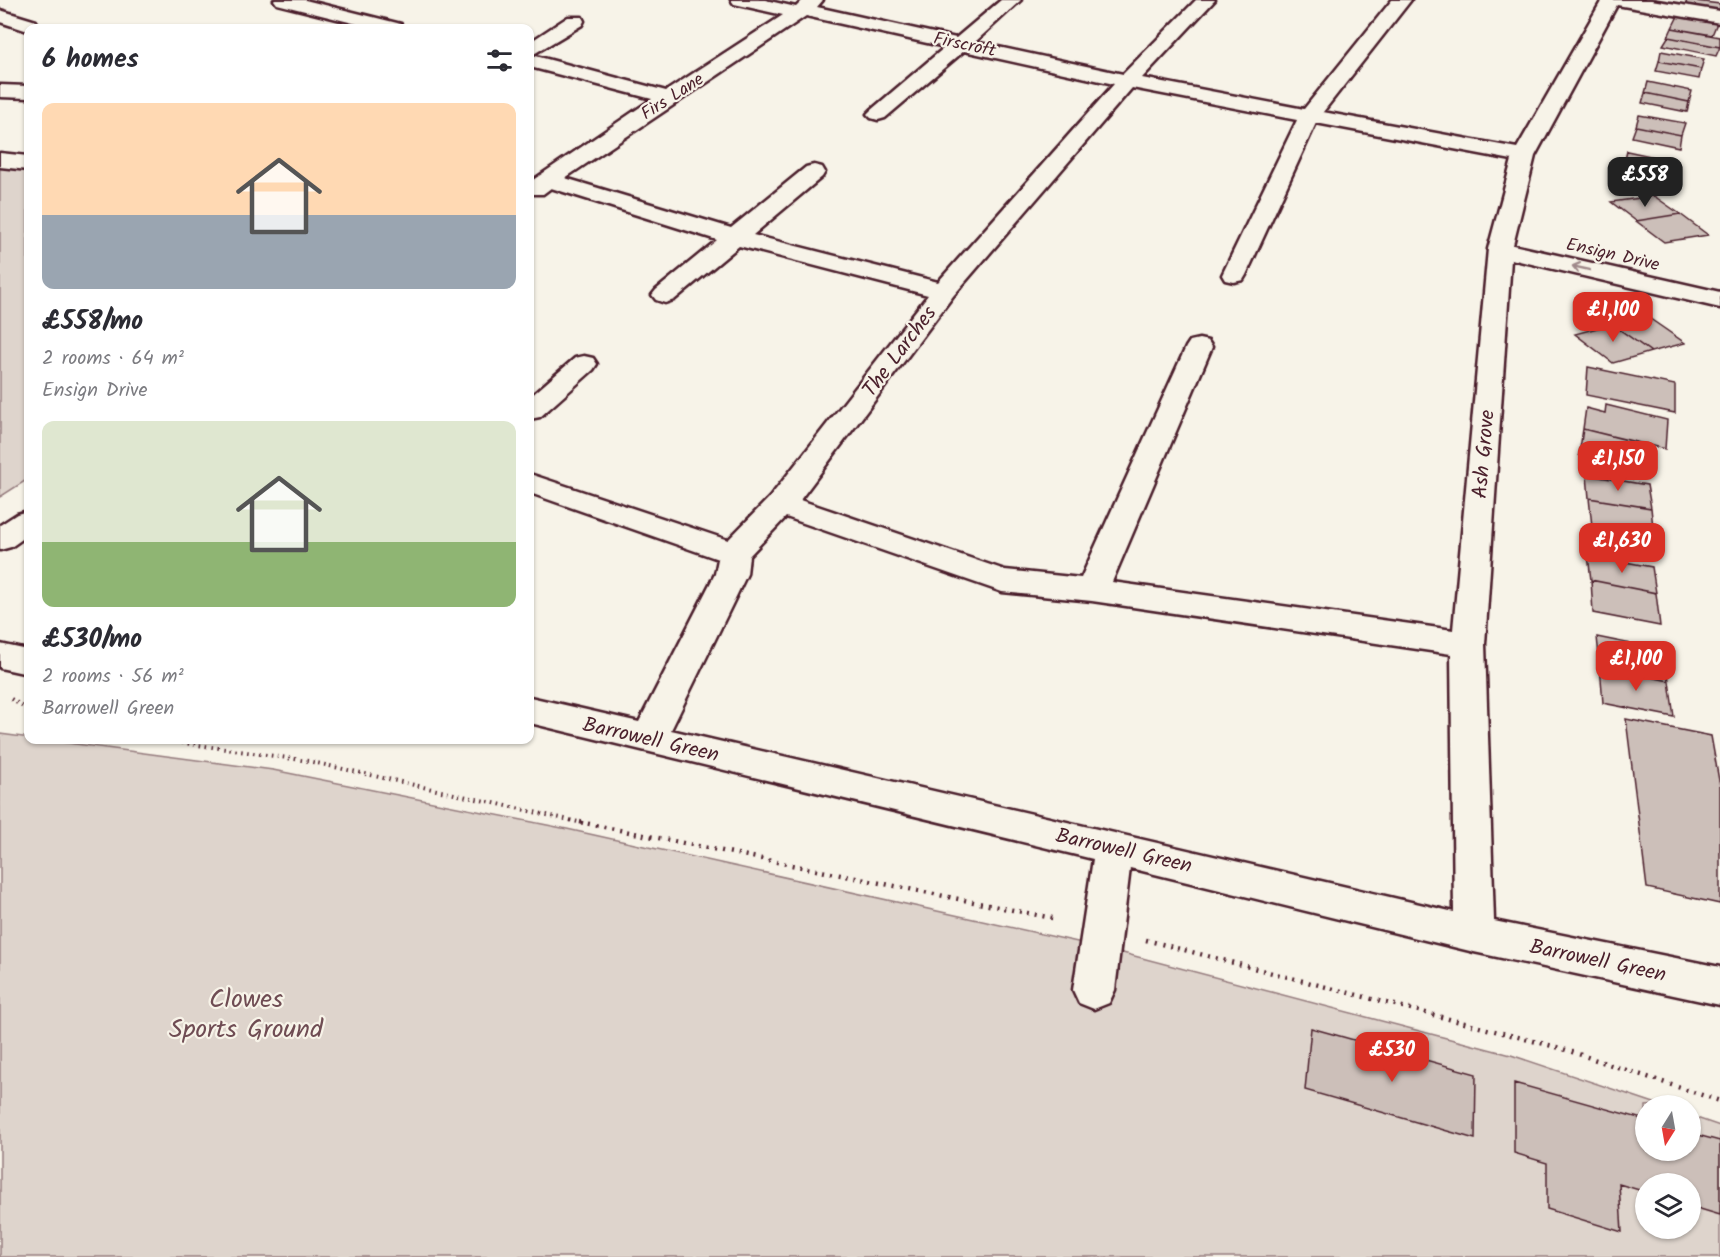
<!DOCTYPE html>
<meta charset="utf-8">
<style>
:root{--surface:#fff;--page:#f2f2f3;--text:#2b2b33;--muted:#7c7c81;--accent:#d93025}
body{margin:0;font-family:Kalam,sans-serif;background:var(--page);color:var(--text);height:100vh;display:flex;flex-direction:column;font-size:22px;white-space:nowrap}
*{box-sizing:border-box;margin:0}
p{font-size:20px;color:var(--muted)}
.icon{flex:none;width:33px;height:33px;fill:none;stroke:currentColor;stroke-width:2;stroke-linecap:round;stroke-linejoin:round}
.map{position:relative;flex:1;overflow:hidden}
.drawer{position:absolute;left:24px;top:24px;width:510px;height:720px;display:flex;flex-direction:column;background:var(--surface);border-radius:12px;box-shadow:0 2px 4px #0004}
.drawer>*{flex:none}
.needle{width:39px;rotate:191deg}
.controls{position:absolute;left:1635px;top:1095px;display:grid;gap:12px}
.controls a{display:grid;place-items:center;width:66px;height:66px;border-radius:50%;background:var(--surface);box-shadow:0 2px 4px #0004;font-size:30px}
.price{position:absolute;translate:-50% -51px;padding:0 14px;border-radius:12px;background:var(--accent);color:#fff;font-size:20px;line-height:39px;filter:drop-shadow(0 2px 3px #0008)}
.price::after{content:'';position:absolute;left:50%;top:36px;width:18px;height:14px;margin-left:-9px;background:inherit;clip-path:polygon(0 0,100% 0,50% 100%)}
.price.on{background:#222;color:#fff}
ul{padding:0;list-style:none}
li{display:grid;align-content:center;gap:12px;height:318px;padding:0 18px}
li span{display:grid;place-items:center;height:186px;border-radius:12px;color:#555}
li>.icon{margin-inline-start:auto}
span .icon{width:108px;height:108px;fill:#fffc;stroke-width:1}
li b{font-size:26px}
h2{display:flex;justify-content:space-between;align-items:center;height:72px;padding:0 18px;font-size:26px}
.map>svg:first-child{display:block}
</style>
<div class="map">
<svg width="1720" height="1257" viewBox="0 0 1720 1257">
<rect width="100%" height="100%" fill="#f7f3e8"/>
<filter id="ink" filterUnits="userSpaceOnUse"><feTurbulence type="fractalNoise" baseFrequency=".0167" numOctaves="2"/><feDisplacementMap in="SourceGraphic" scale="12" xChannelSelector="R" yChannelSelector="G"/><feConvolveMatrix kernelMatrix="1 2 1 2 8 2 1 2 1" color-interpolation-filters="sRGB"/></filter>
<g filter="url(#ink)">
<path fill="#ded4cc" stroke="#947a7c" stroke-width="1.5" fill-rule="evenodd" d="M0 166 28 170V479L0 497Z
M0 734 273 770 567 829 1100 947 1511 1055 1660 1105 1646 1106V1150H1690L1691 1116 1720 1126V1257H0ZM1646 1184H1690V1228H1646Z"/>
<path fill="#ccbfb9" stroke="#4a1f2b" stroke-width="1.5" d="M1687 0 1720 4V13L1685 6Z
M1678 16 1717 23 1712 35 1672 28Z
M1672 28 1720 37V47L1668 37Z
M1668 37 1720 47 1716 56 1663 45Z
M1661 51 1704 59 1701 69 1659 61Z
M1659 61 1701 69 1699 79 1656 71Z
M1648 82 1692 91 1689 102 1645 93Z
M1645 93 1689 102 1687 112 1642 103Z
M1639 115 1685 123 1681 135 1636 126Z
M1636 126 1681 135 1679 147 1632 137Z
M1627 151 1674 161 1671 174 1624 164Z
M1624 164 1671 174 1668 186 1620 176Z
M1654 196 1680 214 1636 221 1611 202Z
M1680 214 1708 235 1664 242 1636 221Z
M1646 316 1685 343 1651 352 1612 324Z
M1612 324 1651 352 1613 363 1575 334Z
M1588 367 1675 385V413L1586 395Z
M1606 405 1667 420 1665 449 1583 429 1586 408 1605 413Z
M1583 429 1643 444 1641 469 1579 455Z
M1587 475 1647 485 1651 508 1589 498Z
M1589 498 1651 508 1654 537 1592 526Z
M1588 555 1652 567 1656 593 1591 580Z
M1591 580 1656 593 1660 626 1593 613Z
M1597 637 1665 651 1669 681 1600 666Z
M1600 666 1669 681 1674 717 1603 703Z
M1626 719 1711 736 1720 786V904L1647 888Z
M1311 1028 1476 1074 1475 1139 1305 1090Z
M1514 1083 1646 1120V1150H1690V1133L1720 1141V1215L1690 1206V1184H1646V1192L1619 1184 1622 1232 1547 1209V1163L1514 1153Z"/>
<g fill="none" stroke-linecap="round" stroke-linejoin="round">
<g stroke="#4a1f2b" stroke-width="5">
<path id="minor" d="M274 0H305L401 24 403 28H373L277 4Z
M731 0H765L796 7 803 0H823L817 7 956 38 1001 0H1021L975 42 1123 74 1196 0H1215L1142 78 1304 109 1392 0H1411L1323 112 1517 148 1602 0H1651L1720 11V23L1617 5 1535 156 1513 245 1720 292V308L1511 259 1485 644 1494 921 1720 967V1005L1474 952 1130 868 1115 990 1109 1003 1094 1009 1079 1003 1073 990 1093 859 530 723V697L639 722 715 574 718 559 530 493V474L728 540 770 497 928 295 739 246 674 300 665 303 656 300 652 295 656 290 717 240 551 188 543 194H530V182L652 99 530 67V42L568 17H582L584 21 582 25 532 55 666 91 783 15 734 4ZM806 16 945 47 871 110 867 114 871 118 878 120 885 118 964 51 1114 84 938 282 753 235 822 177 825 172 822 167 814 165 806 167 731 228 565 178ZM1132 88 1297 120 1222 275 1225 280 1234 282 1243 280 1246 275 1316 123 1512 160 1488 249 1453 630 1112 582 1212 347 1208 341 1199 339 1190 341 1186 347 1081 578 1005 570 800 500 953 296ZM786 517 1002 592 1092 601 1451 654 1454 912 671 730 747 574 749 556Z
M0 10 36 21 38 25 36 28H28V31L0 22Z
M0 85 28 86V98L0 97Z
M0 153 28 156V170L0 167Z
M584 356 593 358 597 364 593 370 540 417 530 419V397L575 358Z
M28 511V535L11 547 0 550V525L17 514Z
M0 644 28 650V674L0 668Z"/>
</g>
<path stroke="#4a1f2b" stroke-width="4" stroke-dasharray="1.5 4.5" stroke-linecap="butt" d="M11 699 28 710
M164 740 308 761 587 824"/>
<path stroke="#4a1f2b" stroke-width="4.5" stroke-dasharray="2 6" stroke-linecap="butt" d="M580 822 1057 919
M1146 940 1560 1048 1720 1101"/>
<use href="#minor" fill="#f7f3e8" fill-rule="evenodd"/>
</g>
<defs><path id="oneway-shaft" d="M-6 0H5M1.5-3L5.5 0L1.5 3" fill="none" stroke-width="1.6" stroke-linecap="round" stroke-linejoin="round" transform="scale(1.5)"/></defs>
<use stroke="#a0898a" href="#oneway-shaft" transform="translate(1581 268) rotate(-167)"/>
</g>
<g text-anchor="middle" stroke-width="4.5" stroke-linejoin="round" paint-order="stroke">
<g font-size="18" fill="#4a1f2b" stroke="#f7f3e8">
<text transform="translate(965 44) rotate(12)" y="6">Firscroft</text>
<text transform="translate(672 96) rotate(-33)" y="6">Firs Lane</text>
<text transform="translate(1613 254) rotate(13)" y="6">Ensign Drive</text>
</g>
<g font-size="21" fill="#4a1f2b" stroke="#f7f3e8">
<text transform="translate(899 351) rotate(-53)" y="7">The Larches</text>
<text transform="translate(1483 454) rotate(-85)" y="7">Ash Grove</text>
<text transform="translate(651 739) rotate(13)" y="7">Barrowell Green</text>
<text transform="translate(1124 850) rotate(13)" y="7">Barrowell Green</text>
<text transform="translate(1598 960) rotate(12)" y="7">Barrowell Green</text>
</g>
<g font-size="26" fill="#6f4c53" stroke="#f7f3e8">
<text x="246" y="1007">Clowes<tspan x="246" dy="30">Sports Ground</tspan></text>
</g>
</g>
</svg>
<div class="controls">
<a><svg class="needle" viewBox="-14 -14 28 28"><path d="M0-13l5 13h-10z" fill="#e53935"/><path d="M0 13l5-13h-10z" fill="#7c7c81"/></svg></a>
<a><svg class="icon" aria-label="layers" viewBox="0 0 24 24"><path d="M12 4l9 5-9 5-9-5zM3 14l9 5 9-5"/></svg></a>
</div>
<b class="price on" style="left:1645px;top:208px">£558</b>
<b class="price" style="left:1613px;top:343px">£1,100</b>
<b class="price" style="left:1618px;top:492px">£1,150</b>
<b class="price" style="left:1622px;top:574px">£1,630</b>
<b class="price" style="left:1636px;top:692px">£1,100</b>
<b class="price" style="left:1392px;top:1083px">£530</b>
<section class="drawer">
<h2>6 homes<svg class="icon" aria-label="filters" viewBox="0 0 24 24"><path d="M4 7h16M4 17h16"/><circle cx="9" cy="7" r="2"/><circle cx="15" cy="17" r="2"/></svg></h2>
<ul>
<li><span style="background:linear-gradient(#ffd9b3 60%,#9aa5b1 0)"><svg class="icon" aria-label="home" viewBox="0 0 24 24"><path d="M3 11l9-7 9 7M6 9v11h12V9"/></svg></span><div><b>£558/mo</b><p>2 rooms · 64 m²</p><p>Ensign Drive</p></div></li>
<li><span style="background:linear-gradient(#dfe7d0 65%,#8fb573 0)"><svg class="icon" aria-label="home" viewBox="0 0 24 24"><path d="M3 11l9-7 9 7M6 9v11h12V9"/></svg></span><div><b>£530/mo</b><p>2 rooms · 56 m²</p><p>Barrowell Green</p></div></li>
</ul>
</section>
</div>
